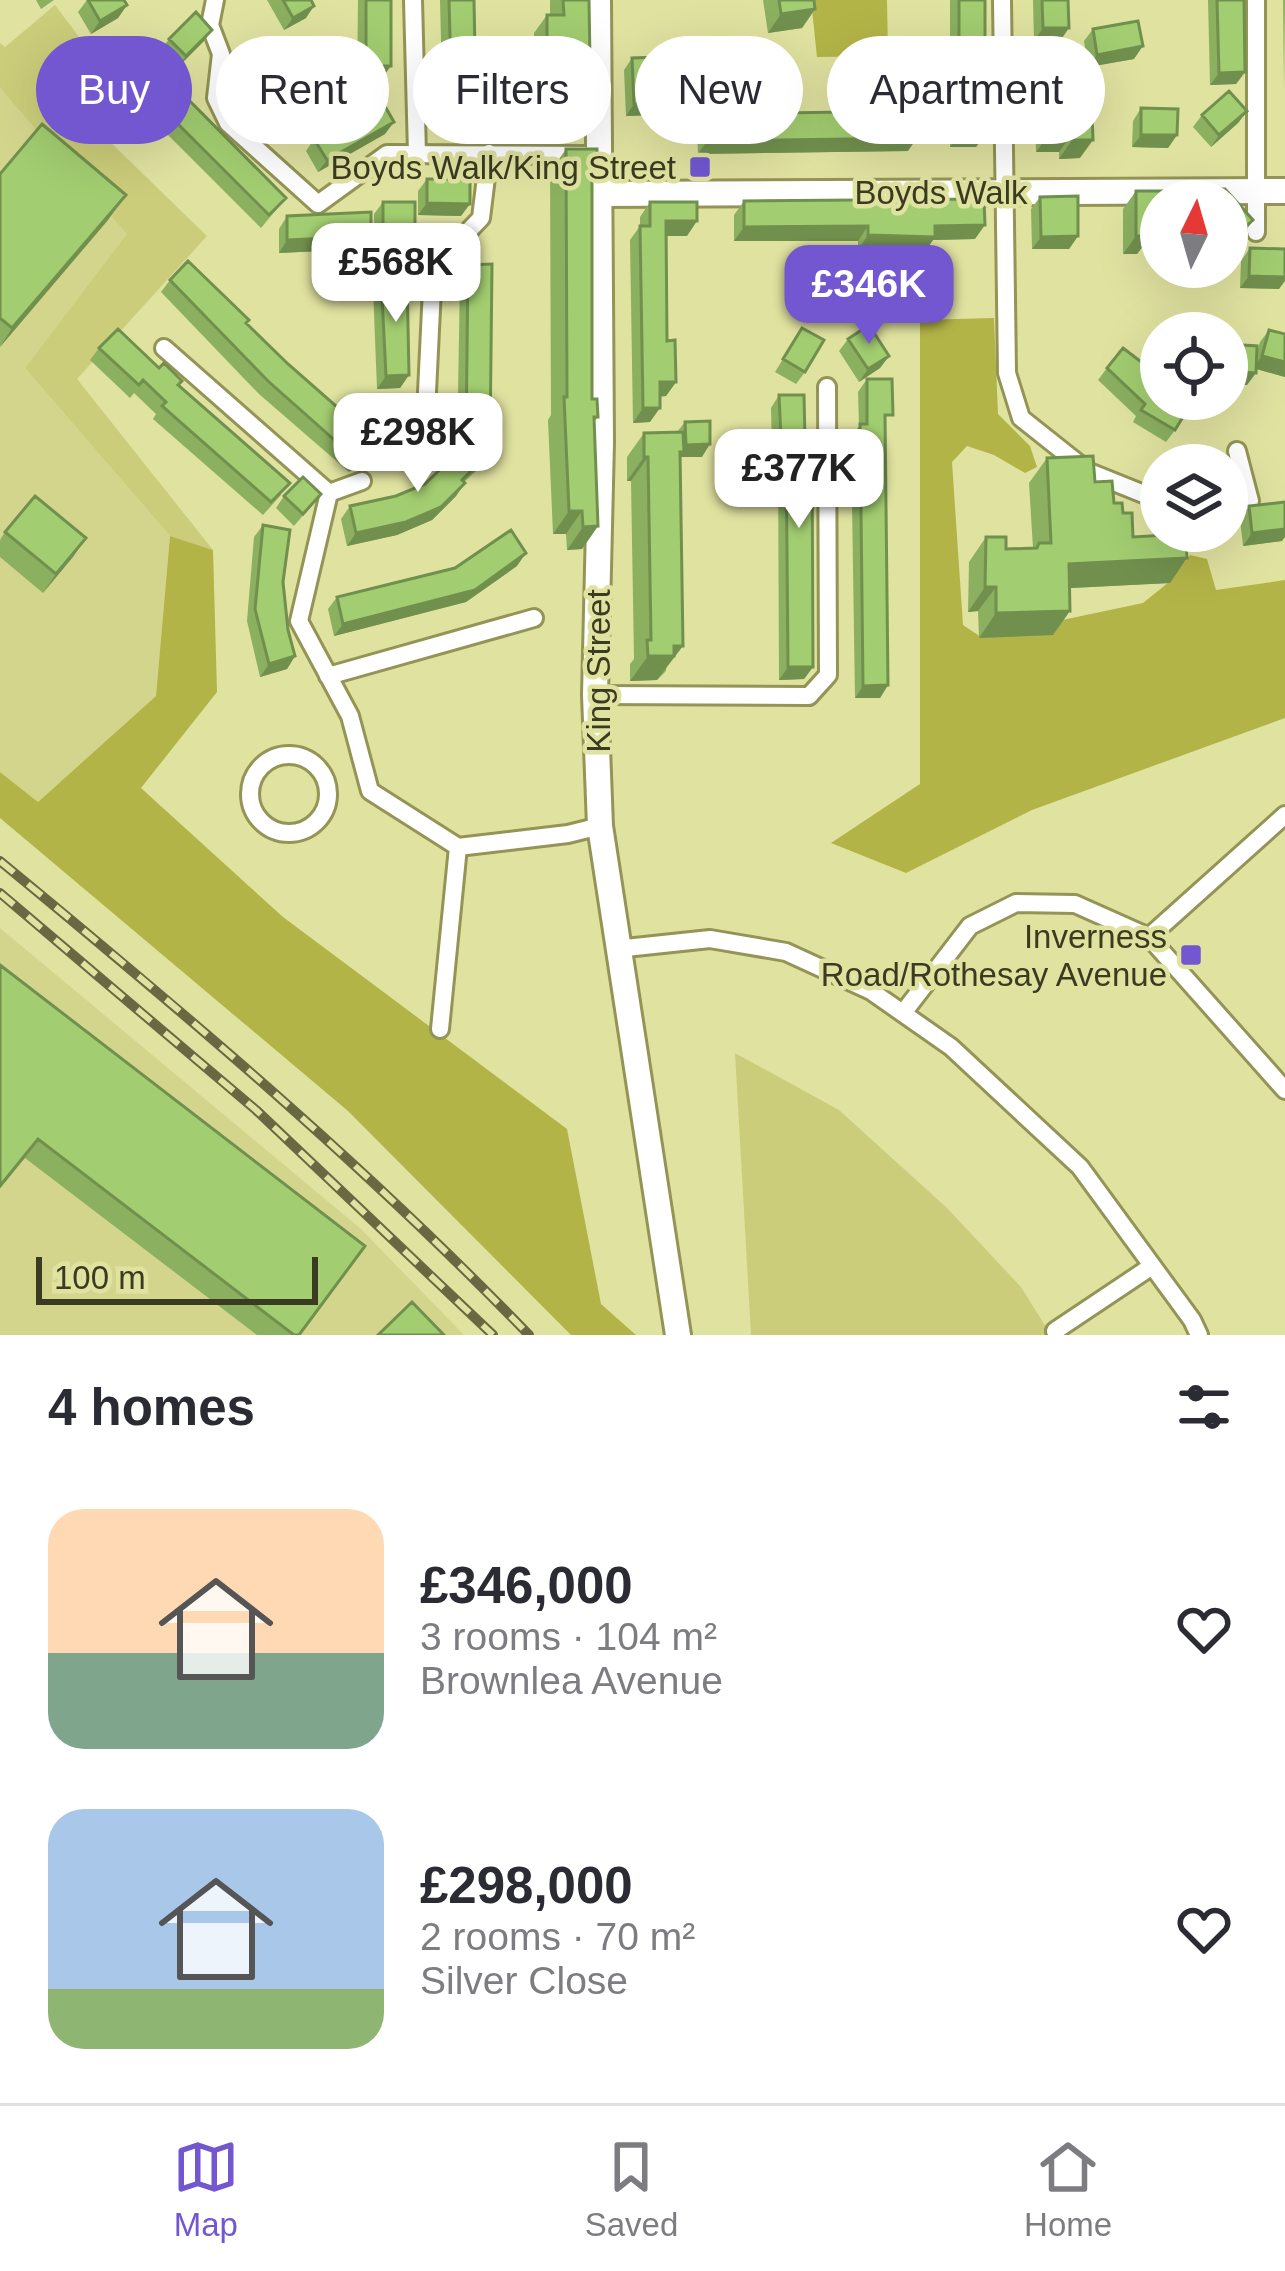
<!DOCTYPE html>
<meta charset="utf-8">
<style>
:root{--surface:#fff;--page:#f7f7f7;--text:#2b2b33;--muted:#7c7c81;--line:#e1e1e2;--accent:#7257d1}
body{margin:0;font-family:Helvetica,sans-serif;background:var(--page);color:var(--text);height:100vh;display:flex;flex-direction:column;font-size:45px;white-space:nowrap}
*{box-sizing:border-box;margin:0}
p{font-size:39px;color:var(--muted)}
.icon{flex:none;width:66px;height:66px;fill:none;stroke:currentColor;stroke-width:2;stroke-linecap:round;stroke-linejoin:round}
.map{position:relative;height:1335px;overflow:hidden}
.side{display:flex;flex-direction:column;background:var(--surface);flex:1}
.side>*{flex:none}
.guide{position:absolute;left:36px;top:36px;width:1215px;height:108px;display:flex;gap:24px}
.needle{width:78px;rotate:5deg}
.fabs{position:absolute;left:1140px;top:180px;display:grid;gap:24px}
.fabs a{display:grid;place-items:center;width:108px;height:108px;border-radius:50%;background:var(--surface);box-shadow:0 12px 48px #0002;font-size:60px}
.scale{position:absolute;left:36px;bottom:30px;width:282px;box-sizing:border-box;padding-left:12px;border:6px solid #3a3b20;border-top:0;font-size:33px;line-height:42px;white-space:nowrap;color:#3a3b20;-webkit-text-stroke:9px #e0e2a0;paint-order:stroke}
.price{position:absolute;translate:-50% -102px;padding:0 27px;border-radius:24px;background:#fff;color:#222;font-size:39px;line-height:78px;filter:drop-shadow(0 3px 6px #0008)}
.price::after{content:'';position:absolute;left:50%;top:72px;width:36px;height:27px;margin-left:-18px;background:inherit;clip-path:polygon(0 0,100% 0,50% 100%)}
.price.selected{background:var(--accent);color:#fff}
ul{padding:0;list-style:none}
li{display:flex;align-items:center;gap:36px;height:300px;padding:0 48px}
li span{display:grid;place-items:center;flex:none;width:336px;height:240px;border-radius:36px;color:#555}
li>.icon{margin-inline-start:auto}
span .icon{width:144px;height:144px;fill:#fffc;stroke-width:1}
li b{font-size:51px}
h2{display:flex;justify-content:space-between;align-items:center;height:144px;padding:0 48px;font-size:51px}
.pill{padding:0 42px;border-radius:54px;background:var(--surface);box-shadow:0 12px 48px #0002;font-size:42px;line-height:108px}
.pill.selected{background:var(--accent);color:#fff}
.tab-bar{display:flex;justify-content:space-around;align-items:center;height:168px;border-top:3px solid var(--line);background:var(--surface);font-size:33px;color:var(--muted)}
.tab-bar a{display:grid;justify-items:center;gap:6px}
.tab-bar .selected{color:var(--accent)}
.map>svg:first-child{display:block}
</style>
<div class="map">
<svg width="1285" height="1335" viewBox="0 0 1285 1335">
<rect width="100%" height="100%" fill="#e0e2a0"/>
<path fill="#d4d58d" d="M0 88 128 234 25 368 170 536 156 696 38 802 0 772Z
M0 928 361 1229 464 1335H0Z"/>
<path fill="#cccd7a" d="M55 5 130 105 104 136 207 236 77 379 213 550 170 536 25 368 127 234 0 88V43L5 47Z
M735 1053 839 1110 947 1208 1021 1287 1051 1335H751Z"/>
<path fill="#b3b447" d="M811 0H887L888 56 817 57Z
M994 318 998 414 1030 446 1037 467 1025 473 994 455 967 446 952 462 963 625 981 637 1143 603 1169 582 1190 555 1207 559 1216 590 1285 580V718L1032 810 906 873 831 843 920 784V320Z
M170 536 213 550 217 692 141 788 283 917 567 1129 601 1304 636 1335H571L348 1111 0 818V772L38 802 156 696Z"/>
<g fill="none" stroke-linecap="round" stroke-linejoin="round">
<g stroke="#939455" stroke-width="22">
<path id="street" d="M215 0 210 25 221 54 216 98 228 123 318 204 387 154 584 155
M413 0 417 154
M1002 0 1007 373 1021 418 1089 472 1161 501
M1256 232V0
M164 348 329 493 299 621 350 716 370 791 458 847 568 834 600 826
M425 433 433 268 481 218 489 153
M329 493 362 481
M1227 503 1250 501 1237 451
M328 676 534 618
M595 695 809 696 828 675 827 387
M250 794a39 39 0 1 1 78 0a39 39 0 1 1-78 0Z
M1149 937 1285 815
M616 949 710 939 786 952 871 991 951 1047 1080 1167 1192 1320 1199 1335
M903 1013 970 926 1016 903 1075 904 1149 937 1285 1090
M440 1029 458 847
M1055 1331 1152 1266"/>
</g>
<g stroke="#939455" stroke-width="30">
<path id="secondary" d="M598 194 1285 191"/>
</g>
<g stroke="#939455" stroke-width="30">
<path id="primary" d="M598 0 601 442 595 695 600 826 678 1335"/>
</g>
<use href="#street" stroke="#fff" stroke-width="16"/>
<use href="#secondary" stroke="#fff" stroke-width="24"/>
<use href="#primary" stroke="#fff" stroke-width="24"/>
<g stroke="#686943" stroke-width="10">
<path id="rail" d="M0 861C183 1012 364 1164 529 1335
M0 893 256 1110 493 1335"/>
</g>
<use href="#rail" stroke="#e0e2a0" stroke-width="6" stroke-dasharray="18" stroke-linecap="butt"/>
</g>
<path fill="#8bb060" d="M36 0H54L41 9Z
M87 0H124L127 5 118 18 91 34 78 12Z
M267 0H311L306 18 284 30Z
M358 0H391L382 78 357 79Z
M440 0H474L467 119 443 120Z
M550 0H589L578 140H548V132L518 133V119L531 100H549V81H534V33L547 15H550Z
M763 0H814L815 9 802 28 768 33Z
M950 0H985V134L976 147H950Z
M1033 0H1068L1060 41H1034Z
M1208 0H1244L1245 72 1236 84 1210 85Z
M1283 0H1285L1284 90Z
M1093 29 1134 59 1088 67 1084 41Z
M212 30 203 42 177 68 160 51 169 39Z
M632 58 654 115 626 116 624 70Z
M281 69 319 70 296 93 292 88 263 118 246 101 255 88Z
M1048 78H1069L1080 158 1059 159V152H1036L1035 97Z
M148 94 286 198 261 228 140 107Z
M1141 108 1177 135 1168 148 1132 147 1133 121Z
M1247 111 1238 123 1211 147 1193 127 1202 115Z
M706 114 908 151 698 154 697 127Z
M385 134 318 172 306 151 314 139Z
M566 149 592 177V399L598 417 594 422 598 526 582 549 567 550 566 534H553L548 420 551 415 550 172Z
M0 174 108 220 0 347Z
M427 179 461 216 418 215V191Z
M1136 191 1161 246H1143L1137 254H1123V209Z
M1040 197 1078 236 1069 249H1032L1031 209Z
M744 201 975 239 933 240 925 251 858 250V241H734V215Z
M383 202 406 238H374V214Z
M650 202 687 236H666L667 341 676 382 666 396 660 397 650 422 633 423 630 240 640 226V217Z
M287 216 371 236 362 249 279 253V229Z
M1250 248 1279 289 1240 288 1241 261Z
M468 265 490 442 481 455 476 471 464 482 456 496 432 520 397 535 347 546 341 519 350 506 396 496 425 484 457 453 460 277Z
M381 276 409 375 400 388 377 389 373 288Z
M170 280 246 324 368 454 349 472 259 394 161 292Z
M802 328 805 372 796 384 775 372Z
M1269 330 1285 334V377L1256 369 1247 385 1260 342Z
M848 339 889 356 880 368 859 382 839 351Z
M99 348 178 386 281 495 263 515 153 419 156 414 134 393 130 398 90 360Z
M1107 368 1150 384 1175 430 1166 442 1133 422 1136 416 1098 380Z
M867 379 888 685 880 698H855L851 437 859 426 858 392Z
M779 395H804L813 667 804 679 779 680 778 451H772L771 408Z
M685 422 702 457H680L666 671 657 680 630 681V664L634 659 631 481H627V457L644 433 677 432Z
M1047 458 1095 482 1123 513 1133 537 1187 558 1170 583 1070 588 1053 635 979 638 978 611 968 612 969 562 986 537 1006 549 1033 548 1029 483Z
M321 494 294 526 276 508 284 496Z
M1249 506 1282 541 1243 546 1240 519Z
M263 525 283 582 288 630 295 656 287 669 260 677 247 621 254 537Z
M5 532 86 538 43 593 0 557V540Z
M517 566 466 602 334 636 328 609 337 597Z
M0 965 300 1335H257L25 1158 0 1188Z"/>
<path fill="#71904e" d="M127 5 118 18 91 34 100 21Z
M314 6 306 18 284 30 293 18Z
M815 9 802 28 768 33 781 14Z
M1043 28H1069L1060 41H1034Z
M212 30 203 42 177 68 186 56Z
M1143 46 1134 59 1088 67 1097 55Z
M327 58 319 70 296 93 305 80Z
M547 62H562L549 81H534Z
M366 66H391L382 78 357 79Z
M1245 72 1236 84 1210 85 1219 73Z
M301 76 292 88 263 118 272 105Z
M663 103 654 115 626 116 634 104Z
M452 107H476L467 119 443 120Z
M1247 111 1238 123 1211 147 1219 135Z
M531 114H561L548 132 518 133Z
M561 121H591L578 140H548Z
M394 122 385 134 318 172 327 160Z
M959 134H985L976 147H950Z
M1049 134H1072L1059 152H1036Z
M1141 135H1177L1168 148 1132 147Z
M917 138 908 151 698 154 707 141Z
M1072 140H1093L1080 158 1059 159Z
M126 195 108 220 0 347 12 328Z
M427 203 470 204 461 216 418 215Z
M1253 220 1240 239 1227 251V244Z
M666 221H697L687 236H656Z
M985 225 975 239 933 240 925 251 858 250 868 235 935 226Z
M383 226H415L406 238H374Z
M868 226 858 241H734L744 227Z
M1150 228H1161V246H1143L1137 254H1123L1136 236Z
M371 236 362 249 279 253 287 240Z
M1078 236 1069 249H1032L1041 237Z
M1249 276 1285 277V281L1279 289 1240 288Z
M889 356 880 368 859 382 868 369Z
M1262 356 1285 362V377L1253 368Z
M1227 371 1256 373 1247 385 1227 384Z
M409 375 400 388 377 389 386 376Z
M660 382H676L666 396 650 397Z
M643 408H660L650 422 633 423Z
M781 438H786L778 451H772Z
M466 441 490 442 481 455 457 454Z
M377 442 368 454 349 472 357 460Z
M710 444 702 457H680L663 477 686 445Z
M644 457H648L631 481H627Z
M465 483 456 496 432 520 397 535 347 546 356 533Z
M569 511H582L566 534H553Z
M598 526 582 549 567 550 583 527Z
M1285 529V537L1282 541 1243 546 1252 533Z
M86 538 73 557 43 593 56 574Z
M526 553 517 566 466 602 334 636 343 624Z
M1187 558 1170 583 1052 589 1069 564Z
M985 587H996L978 611 968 612Z
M1070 611 1053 635 979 638 996 613Z
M674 646H683L657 680 630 681 648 656Z
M295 656 287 669 260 677 269 664Z
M788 667H813L804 679 779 680Z
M888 685 880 698H855L863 686Z"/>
<path fill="#a2cd70" stroke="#71904e" stroke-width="3" d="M88 0H124L127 5 100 21Z
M283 0H311L314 6 293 18Z
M366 0H391V66H366Z
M449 0H474L476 107H452Z
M563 0H589L591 121H561V114H531V100H562V62H547V15H564Z
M779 0H814L815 9 781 14Z
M959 0H985V134H959Z
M1042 0H1068L1069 28H1043Z
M1217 0H1244L1245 72 1219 73Z
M196 12 212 30 186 56 169 39Z
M1138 21 1143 46 1097 55 1093 29Z
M310 40 327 58 305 80 301 76 272 105 255 88 277 65 281 69Z
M662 57 663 103 634 104 632 58Z
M166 77 286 198 269 215 148 94Z
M1048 78H1069V86H1091L1093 140H1072V134H1049Z
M1229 91 1247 111 1219 135 1202 115Z
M382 101 394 122 327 160 314 139Z
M1141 108 1178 109 1177 135H1141Z
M916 111 917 138 707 141 706 114Z
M42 124 126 195 12 328 0 318V174Z
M566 149H597V169H592V399H597L598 417H594L598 526 583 527 582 511H569L564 397H567Z
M427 179H470V204L427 203Z
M1219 189H1225L1253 220 1227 244V201H1206Z
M1136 191H1183V201H1161V228H1150V236H1136Z
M1078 196V236L1041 237 1040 197Z
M984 199 985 225 935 226V237L868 235V226L744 227V201Z
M383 202H415V226H383Z
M650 202H697V221H666L667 341 675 340 676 382H660V408H643L640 226H650Z
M371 212V236L287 240V216Z
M1250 248 1285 249V277L1249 276Z
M188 261 249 320 246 323 288 364 377 442 357 460 268 381 170 280Z
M492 264 490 442 466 441 468 265Z
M381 276H407L409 375 386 376Z
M869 325 889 356 868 369 848 339Z
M802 328 824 340 805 372 783 359Z
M118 329 159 368 164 363 182 381 178 385 290 483 271 502 162 406 166 402 143 380 139 385 99 348Z
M1269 330 1285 334V362L1262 356Z
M1227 344 1257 346 1256 373 1227 371Z
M1123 348 1157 374 1150 384 1161 390V399H1175L1189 407 1175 430 1141 410 1145 404 1107 368Z
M867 379H892L893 415H885L888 685 863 686 860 424H867Z
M779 395H804L805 440H812L813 667H788L786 438H781Z
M710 421V444L686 445 685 422Z
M683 432 684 452H680L683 646H674V656H648L647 640H651L648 457H644V433Z
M468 442 484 458 462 480 465 483 441 507 406 522 356 533 350 506 396 496 425 484Z
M1093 456 1095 482 1112 481 1114 503H1122L1123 513H1132L1133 537 1185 534 1187 558 1069 564 1070 611 996 613V587H985L986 537H1006V549L1037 548 1039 543H1051L1047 458Z
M303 477 321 494 303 514 284 496Z
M35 496 86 538 56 574 5 532Z
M1285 502V529L1252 533 1249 506Z
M263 525 290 530 283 582 288 630 295 656 269 664 255 609Z
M511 530 526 553 475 590 343 624 337 597 455 568Z
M0 965 365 1246 299 1335H294L38 1139 0 1186Z
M412 1302 444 1335H378Z"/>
<g fill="#7257d1" stroke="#e0e2a0" stroke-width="4.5">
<rect x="688" y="155" width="24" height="24" rx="6"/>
<rect x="1179" y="943" width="24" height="24" rx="6"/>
</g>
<g text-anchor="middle" stroke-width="9" stroke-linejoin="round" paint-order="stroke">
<g font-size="33" fill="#3a3b20" stroke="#e0e2a0" text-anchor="end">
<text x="676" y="179">Boyds Walk/King Street</text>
<text x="1167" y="948">Inverness<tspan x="1167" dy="38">Road/Rothesay Avenue</tspan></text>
</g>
<g font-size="33" fill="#3a3b20" stroke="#e0e2a0">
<text x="941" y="204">Boyds Walk</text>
<text transform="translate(598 671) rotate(-90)" y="12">King Street</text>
</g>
</g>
</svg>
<div class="fabs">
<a><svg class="needle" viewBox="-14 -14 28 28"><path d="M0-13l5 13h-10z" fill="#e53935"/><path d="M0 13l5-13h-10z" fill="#7c7c81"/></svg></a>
<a><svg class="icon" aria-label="locate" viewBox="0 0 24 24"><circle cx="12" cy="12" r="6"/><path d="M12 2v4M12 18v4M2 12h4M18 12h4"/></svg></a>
<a><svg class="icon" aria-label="layers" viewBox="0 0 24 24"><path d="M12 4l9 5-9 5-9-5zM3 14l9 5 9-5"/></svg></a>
</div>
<div class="scale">100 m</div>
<b class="price" style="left:396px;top:325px">£568K</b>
<b class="price selected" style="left:869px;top:347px">£346K</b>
<b class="price" style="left:418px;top:495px">£298K</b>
<b class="price" style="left:799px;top:531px">£377K</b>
<div class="guide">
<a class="pill selected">Buy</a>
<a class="pill">Rent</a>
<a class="pill">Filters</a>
<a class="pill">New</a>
<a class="pill">Apartment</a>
</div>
</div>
<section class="side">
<h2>4 homes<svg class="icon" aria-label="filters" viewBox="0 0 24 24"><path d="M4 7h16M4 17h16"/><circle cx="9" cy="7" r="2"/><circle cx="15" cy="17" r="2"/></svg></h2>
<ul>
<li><span style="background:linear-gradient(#ffd9b3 60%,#7fa58c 0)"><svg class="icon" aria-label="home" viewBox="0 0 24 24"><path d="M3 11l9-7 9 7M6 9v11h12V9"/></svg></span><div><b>£346,000</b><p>3 rooms · 104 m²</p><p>Brownlea Avenue</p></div><svg class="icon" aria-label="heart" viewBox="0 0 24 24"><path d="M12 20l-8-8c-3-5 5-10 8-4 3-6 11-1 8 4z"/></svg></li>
<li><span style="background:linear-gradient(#a9c7e8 75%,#8fb573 0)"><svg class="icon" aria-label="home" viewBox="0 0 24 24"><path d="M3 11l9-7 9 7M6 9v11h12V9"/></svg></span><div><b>£298,000</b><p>2 rooms · 70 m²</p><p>Silver Close</p></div><svg class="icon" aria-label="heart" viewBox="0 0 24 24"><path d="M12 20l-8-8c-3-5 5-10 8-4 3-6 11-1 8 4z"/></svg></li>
</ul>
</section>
<nav class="tab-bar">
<a class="selected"><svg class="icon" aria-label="map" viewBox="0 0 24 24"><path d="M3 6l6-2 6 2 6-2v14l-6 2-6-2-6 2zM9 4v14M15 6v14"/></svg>Map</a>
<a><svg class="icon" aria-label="saved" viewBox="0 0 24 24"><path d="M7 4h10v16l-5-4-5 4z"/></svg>Saved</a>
<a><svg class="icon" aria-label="home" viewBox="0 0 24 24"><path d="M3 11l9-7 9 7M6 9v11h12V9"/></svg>Home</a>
</nav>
